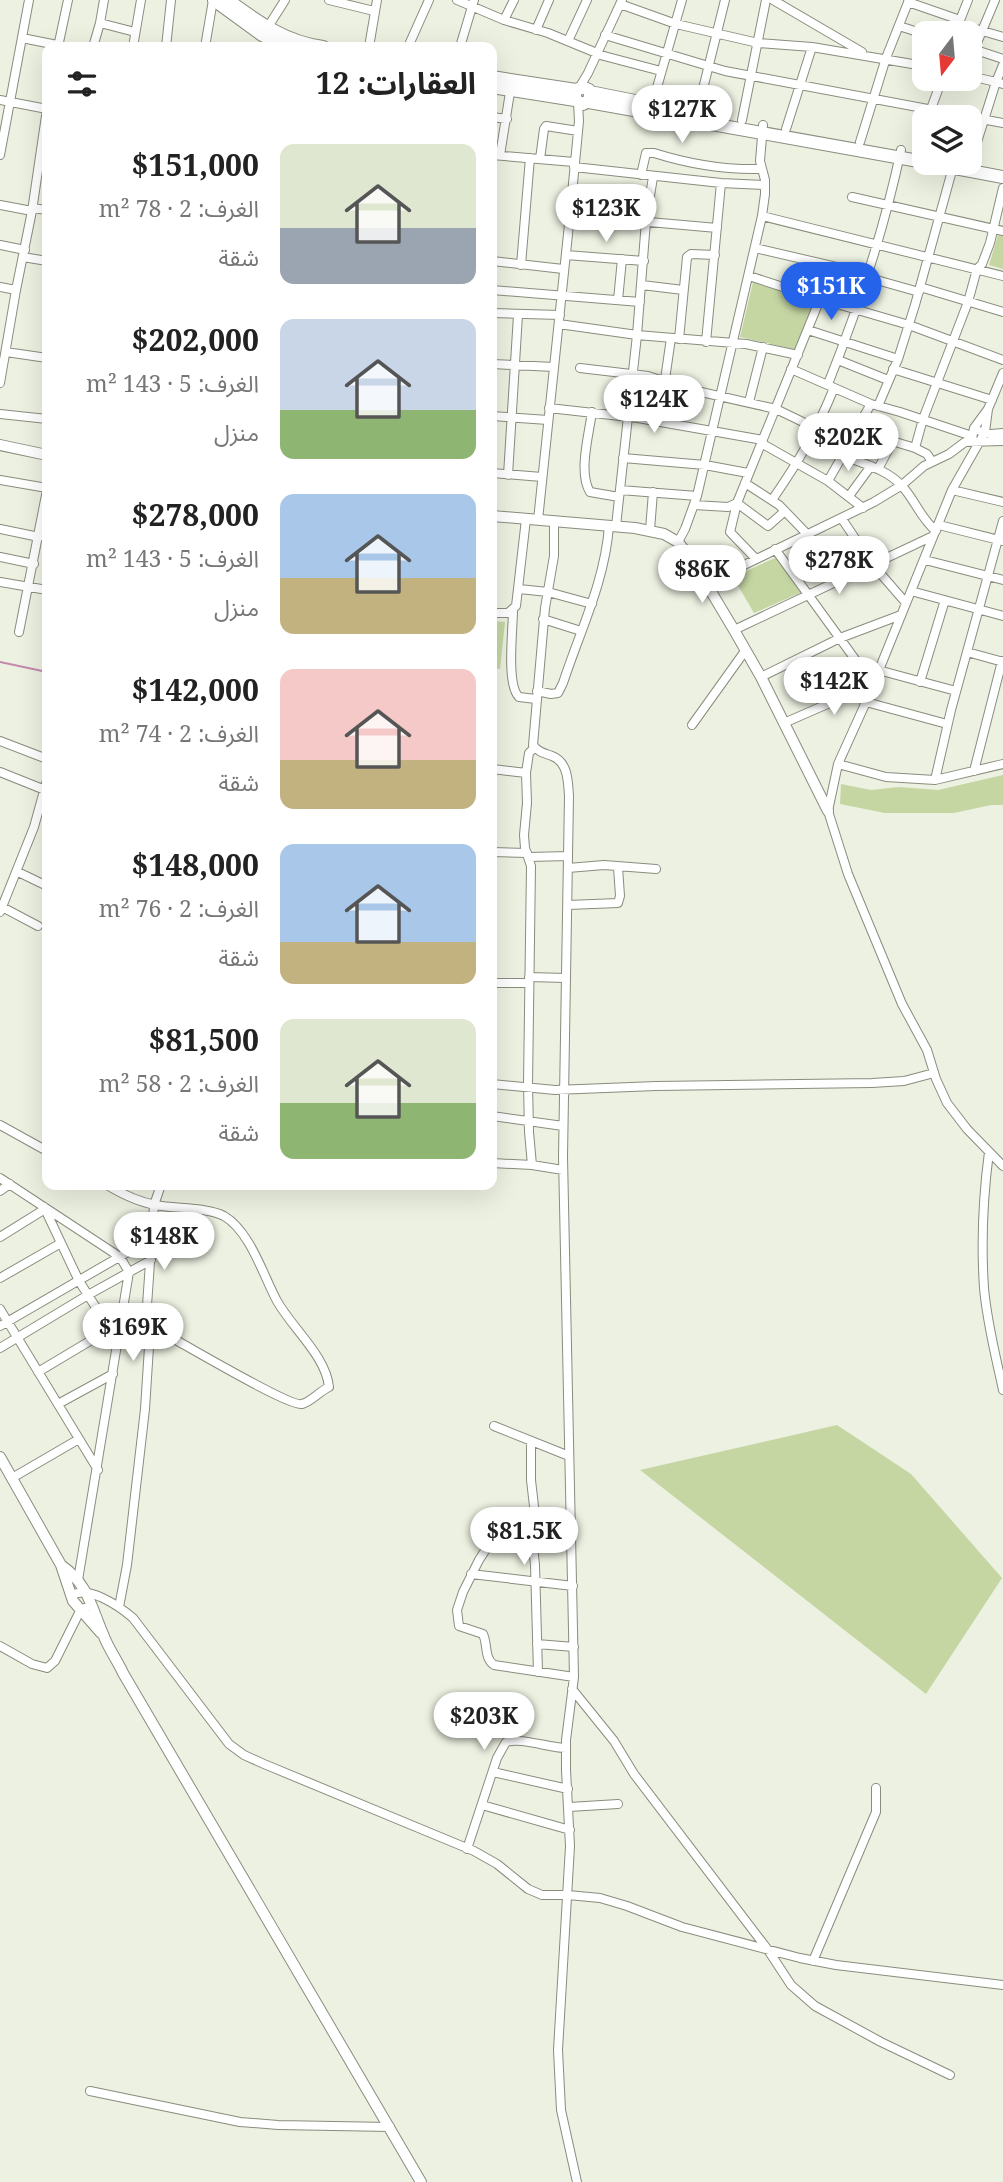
<!DOCTYPE html>
<html lang="ar">
<meta charset="utf-8">
<style>
:root{--surface:#fff;--page:#f6f6f6;--text:#222;--muted:#767676;--accent:#2563eb}
body{margin:0;font-family:"Noto Serif","Noto Sans Arabic",serif;background:var(--page);color:var(--text);direction:rtl;height:100vh;display:flex;flex-direction:column;font-size:26px;white-space:nowrap}
*{box-sizing:border-box;margin:0}
p{font-size:23px;color:var(--muted)}
.icon{flex:none;width:38px;height:38px;fill:none;stroke:currentColor;stroke-width:2;stroke-linecap:round;stroke-linejoin:round}
.map{position:relative;flex:1;overflow:hidden;direction:ltr}
.sheet{position:absolute;left:42px;top:42px;width:455px;height:1148px;display:flex;flex-direction:column;background:var(--surface);border-radius:14px;box-shadow:0 7px 28px #0002;direction:rtl}
.sheet>*{flex:none}
.needle{width:46px;rotate:196deg}
.fabs{position:absolute;left:912px;top:21px;display:grid;gap:14px}
.fabs a{display:grid;place-items:center;width:70px;height:70px;border-radius:14px;background:var(--surface);box-shadow:0 7px 28px #0002;font-size:35px}
.price{position:absolute;translate:-50% -60px;padding:0 16px;border-radius:24px;background:#fff;color:#222;font-size:23px;line-height:46px;filter:drop-shadow(0 2px 4px #0008)}
.price::after{content:'';position:absolute;left:50%;top:42px;width:21px;height:16px;margin-left:-10px;background:inherit;clip-path:polygon(0 0,100% 0,50% 100%)}
.price.current{background:var(--accent);color:#fff}
ul{padding:0;list-style:none}
li{display:flex;align-items:center;gap:21px;height:175px;padding:0 21px}
li span{display:grid;place-items:center;flex:none;width:196px;height:140px;border-radius:14px;color:#555}
li>.icon{margin-inline-start:auto}
span .icon{width:84px;height:84px;fill:#fffc;stroke-width:1}
li b{font-size:30px}
h2{display:flex;justify-content:space-between;align-items:center;height:84px;padding:0 21px;font-size:30px}
.map>svg:first-child{display:block}
</style>
<div class="map">
<svg width="1003" height="2182" viewBox="0 0 1003 2182">
<rect width="100%" height="100%" fill="#ecf1e1"/>
<path fill="#c5d6a3" d="M998 235 1003 236V269L989 265Z
M753 282 814 301 797 350 740 337Z
M777 557 802 592 754 613 733 577Z
M492 621 505 622 500 669 492 668Z
M1003 775V805H991L954 813H885L840 804 841 784 871 790 899 787 938 790Z
M837 1425 911 1474 1002 1578 926 1694 640 1470Z"/>
<g fill="none" stroke-linecap="round" stroke-linejoin="round">
<path stroke="#c489ad" stroke-width="2" d="M0 662 47 672"/>
<g stroke="#888d7e" stroke-width="10">
<path id="street" d="M329 0 374 11
M457 0 504 20 548 33 604 56 661 71
M773 0 862 52
M908 2 960 20
M620 4 676 24 758 43 812 47 924 66
M504 20 514 0
M100 23 104 0
M958 24 1003 37
M899 26 924 34
M266 30 285 0
M536 30 549 0
M955 33 968 0
M605 35 725 71 1003 123
M22 38 67 47
M568 41 587 0
M58 47 68 0
M93 47 100 23 135 32
M133 47 141 0
M166 47 171 0
M205 47 213 0
M369 47 377 0
M408 47 429 0
M460 47 474 0
M970 48 1003 59
M974 50 995 0
M1003 65 996 82 1003 84
M970 76 996 82 970 164
M579 88 588 73 622 0
M0 100 47 109
M652 105 682 0
M697 113 725 0
M492 117 507 119
M928 117 942 79
M742 120 766 0
M786 129 812 47
M860 142 886 58 909 0
M917 153 924 129
M0 155 29 0
M492 155 574 162
M500 155 511 86
M540 159 544 129 546 126 578 131
M574 167 721 183 765 185
M641 175 646 153H654C689 164 725 170 761 169
M852 197 1003 231
M0 205 32 211
M32 208 47 210
M570 215 717 228
M762 216 1003 276
M0 245 25 250
M755 248 867 274
M566 255 644 261
M23 257 47 261
M492 261 563 269
M521 265 530 158
M749 276 820 299 909 325 1003 360
M866 277 919 292
M642 285 683 290
M0 287 16 290
M920 287 1003 312
M492 290 640 302
M618 300 622 259
M492 313 560 315
M559 324 637 335 746 344 798 355
M808 330 898 359
M679 339 687 257 691 254 715 255
M706 342 721 183
M6 352 47 358
M838 360 888 380
M492 364 554 367
M580 368 648 376 688 389 776 409 807 424 840 435 846 441 848 446 828 481
M791 369 871 404 900 412 972 436
M893 369 992 400
M0 383 16 290 32 211 47 109
M828 384C858 309 884 230 901 150
M749 402 763 347
M878 406 898 359 915 305 953 167
M549 408 638 418 763 440
M988 409 985 432 952 490 866 702 838 764 828 811 848 874 902 1004 927 1050 936 1079 947 1103 967 1129 1003 1166
M592 412C589 434 578 473 590 492L619 497
M0 414 47 419
M492 416 548 420
M659 421 671 338
M856 430 915 448
M980 431 991 434 1003 433
M972 439 974 428 988 409 1003 373
M761 443 828 481 863 508
M848 443 871 404
M842 455C863 464 887 469 902 486 915 500 921 519 936 531
M623 458 705 465 748 473
M931 460 927 454 915 448 923 419 968 302 977 269 982 264 990 243 1003 188
M878 469 893 441
M492 473 542 477
M508 475 518 315
M0 480 47 488
M745 483 779 505 807 534
M620 490 697 496
M952 490 1003 502
M849 496 871 466
M772 500C799 461 816 432 834 388
M694 505 728 507 737 503 820 299
M842 519 873 565 906 603
M538 520 570 215 579 121 578 103
M554 521V556L545 608 533 745C538 752 544 753 552 756 568 762 568 781 569 796L563 1157 574 1677 566 1740V1770L570 1846 558 2050 561 2110 577 2182
M939 525 1003 541
M616 526 637 335 646 221 653 177
M0 529 39 537
M650 530 653 492
M678 542 685 529 697 496 762 216 765 194V180L760 161 763 125
M775 549 873 684 784 723
M0 557 34 564
M756 559 730 532 737 503 768 526 785 511
M925 560 1003 580
M0 582 47 590
M707 583 874 502 902 485 924 466 949 454 965 442 1003 441
M519 589 548 592 592 604
M911 591 1003 616
M513 610C513 629 506 685 519 697L536 699
M492 613H508L516 606 526 519
M543 619 581 631
M734 630 933 536
M19 632 47 490
M967 652 1003 662
M878 670 956 691
M761 677 840 638 901 615
M920 682 945 600
M537 691 551 694 558 693 563 683C580 631 605 581 609 526
M866 702 947 724
M692 725 745 651
M0 741 47 759
M534 748 529 753 526 773 527 803 524 835 525 848 531 866 528 1084 529 1132 532 1165 563 1170
M838 764 886 777 935 780 1003 764
M492 769 526 773
M974 771 1002 661
M0 772 45 790
M935 780 951 710 1003 521
M492 852 527 853
M529 857 568 856
M568 868 604 865 656 869
M18 872 47 886
M568 905 618 903 620 896 618 867
M2 907 38 926
M0 912 34 827 47 780
M529 977 566 978
M492 983H529
M492 1084 555 1090 656 1086 872 1083 904 1081 934 1073
M492 1116 563 1126
M0 1125 47 1151
M989 1152C983 1197 981 1242 984 1288 987 1323 996 1357 1003 1390
M492 1163 532 1165
M0 1178 120 1257 129 1272 78 1580
M107 1185C122 1194 138 1202 156 1205 175 1209 207 1207 224 1216 250 1231 263 1275 277 1301 292 1328 326 1356 329 1387 320 1391 311 1402 302 1404 290 1407 191 1348 172 1338L163 1335 152 1339 149 1347 145 1409 127 1565 119 1607
M0 1191 10 1184
M44 1207 79 1281 118 1342
M0 1237 45 1209
M0 1278 61 1243
M0 1309 98 1470
M0 1326 152 1238
M150 1343 146 1320 154 1205 161 1185
M0 1348 88 1295 151 1260
M38 1372 110 1329
M58 1404 113 1374
M494 1426 569 1456
M531 1442V1480L536 1524
M12 1478 79 1439
M570 1520 544 1518 526 1530 503 1531 495 1535 479 1560 463 1592 457 1610 459 1626 483 1634C488 1645 484 1658 494 1665L574 1677
M531 1528 535 1565 538 1672
M471 1574 573 1586
M71 1596C87 1584 119 1606 133 1618L229 1744 244 1755 264 1764 474 1851 497 1864 528 1889 542 1895H568L600 1898 627 1906 682 1927 800 1958 836 1965 1003 1985
M537 1644 574 1647
M0 1646 32 1664 47 1668 55 1661 80 1611 85 1608
M572 1689 614 1741 634 1774 768 1950 791 1985 815 2006 881 2042 950 2075
M493 1772 568 1789
M482 1805 570 1830
M569 1807 618 1804
M467 1849 497 1758 506 1742C521 1737 549 1748 566 1748
M813 1961 876 1812V1788
M90 2091 240 2122 278 2125 390 2127"/>
</g>
<g stroke="#888d7e" stroke-width="12">
<path id="secondary" d="M0 445 47 455
M492 516 635 528 664 534 678 542 694 563 734 630 761 677 828 811
M0 1457 61 1565 73 1601 101 1633
M61 1565C88 1584 91 1606 103 1634 108 1648 117 1660 123 1673L421 2182"/>
</g>
<g stroke="#888d7e" stroke-width="14">
<path id="primary" d="M214 0 262 35 286 47
M228 0C258 22 285 42 323 47
M492 77 576 90
M492 87 575 100 583 104 591 99 589 90C584 87 579 87 575 92V100
M590 92 645 103
M589 102 924 162
M928 163 1003 177"/>
</g>
<use href="#street" stroke="#fff" stroke-width="8"/>
<use href="#secondary" stroke="#fff" stroke-width="10"/>
<use href="#primary" stroke="#fff" stroke-width="12"/>
</g>
</svg>
<div class="fabs">
<a><svg class="needle" viewBox="-14 -14 28 28"><path d="M0-13l5 13h-10z" fill="#e53935"/><path d="M0 13l5-13h-10z" fill="#767676"/></svg></a>
<a><svg class="icon" aria-label="layers" viewBox="0 0 24 24"><path d="M12 4l9 5-9 5-9-5zM3 14l9 5 9-5"/></svg></a>
</div>
<b class="price" style="left:682px;top:145px">$127K</b>
<b class="price" style="left:606px;top:244px">$123K</b>
<b class="price current" style="left:831px;top:322px">$151K</b>
<b class="price" style="left:654px;top:435px">$124K</b>
<b class="price" style="left:848px;top:473px">$202K</b>
<b class="price" style="left:839px;top:596px">$278K</b>
<b class="price" style="left:702px;top:605px">$86K</b>
<b class="price" style="left:834px;top:717px">$142K</b>
<b class="price" style="left:164px;top:1272px">$148K</b>
<b class="price" style="left:133px;top:1363px">$169K</b>
<b class="price" style="left:524px;top:1567px">$81.5K</b>
<b class="price" style="left:484px;top:1752px">$203K</b>
<section class="sheet">
<h2>العقارات: 12<svg class="icon" aria-label="filters" viewBox="0 0 24 24"><path d="M4 7h16M4 17h16"/><circle cx="9" cy="7" r="2"/><circle cx="15" cy="17" r="2"/></svg></h2>
<ul>
<li><span style="background:linear-gradient(#dfe7d0 60%,#9aa5b1 0)"><svg class="icon" aria-label="home" viewBox="0 0 24 24"><path d="M3 11l9-7 9 7M6 9v11h12V9"/></svg></span><div><b>$151,000</b><p>الغرف: 2 · 78 m²</p><p>شقة</p></div></li>
<li><span style="background:linear-gradient(#c9d6e8 65%,#8fb573 0)"><svg class="icon" aria-label="home" viewBox="0 0 24 24"><path d="M3 11l9-7 9 7M6 9v11h12V9"/></svg></span><div><b>$202,000</b><p>الغرف: 5 · 143 m²</p><p>منزل</p></div></li>
<li><span style="background:linear-gradient(#a9c7e8 60%,#c2b280 0)"><svg class="icon" aria-label="home" viewBox="0 0 24 24"><path d="M3 11l9-7 9 7M6 9v11h12V9"/></svg></span><div><b>$278,000</b><p>الغرف: 5 · 143 m²</p><p>منزل</p></div></li>
<li><span style="background:linear-gradient(#f6c9c9 65%,#c2b280 0)"><svg class="icon" aria-label="home" viewBox="0 0 24 24"><path d="M3 11l9-7 9 7M6 9v11h12V9"/></svg></span><div><b>$142,000</b><p>الغرف: 2 · 74 m²</p><p>شقة</p></div></li>
<li><span style="background:linear-gradient(#a9c7e8 70%,#c2b280 0)"><svg class="icon" aria-label="home" viewBox="0 0 24 24"><path d="M3 11l9-7 9 7M6 9v11h12V9"/></svg></span><div><b>$148,000</b><p>الغرف: 2 · 76 m²</p><p>شقة</p></div></li>
<li><span style="background:linear-gradient(#dfe7d0 60%,#8fb573 0)"><svg class="icon" aria-label="home" viewBox="0 0 24 24"><path d="M3 11l9-7 9 7M6 9v11h12V9"/></svg></span><div><b>$81,500</b><p>الغرف: 2 · 58 m²</p><p>شقة</p></div></li>
</ul>
</section>
</div>
